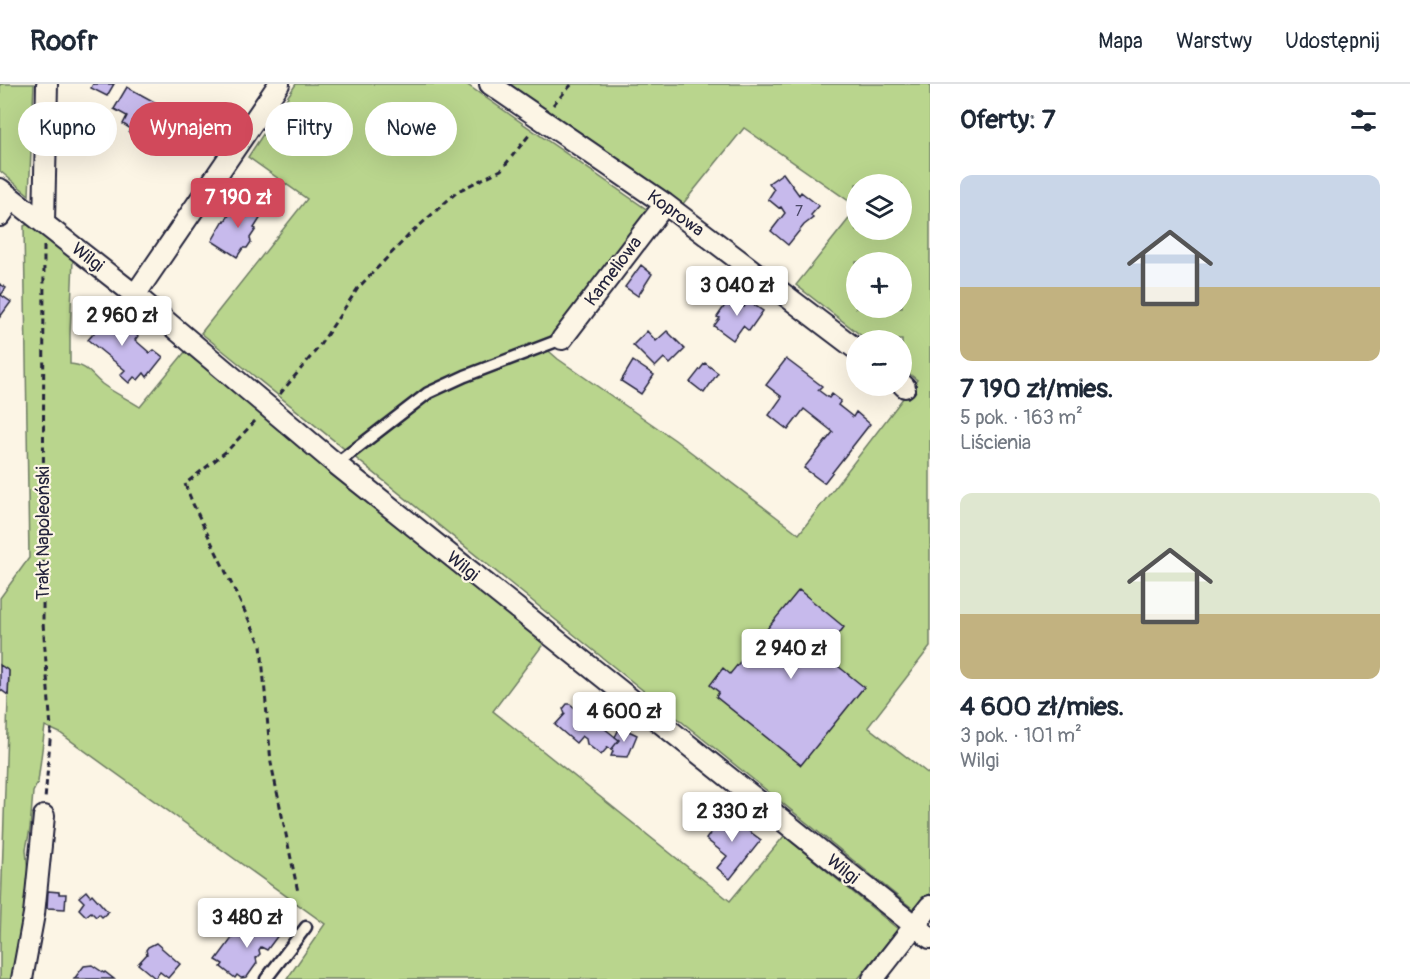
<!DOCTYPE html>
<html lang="pl">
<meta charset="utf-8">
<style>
:root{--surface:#fff;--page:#f6f6f7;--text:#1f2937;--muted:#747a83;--line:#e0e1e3;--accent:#d1495b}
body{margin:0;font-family:Pangolin,sans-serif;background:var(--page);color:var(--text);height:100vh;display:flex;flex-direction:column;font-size:22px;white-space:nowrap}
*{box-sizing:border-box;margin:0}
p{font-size:20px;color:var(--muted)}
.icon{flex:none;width:33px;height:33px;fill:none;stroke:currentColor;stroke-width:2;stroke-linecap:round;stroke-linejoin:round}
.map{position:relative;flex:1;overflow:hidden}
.side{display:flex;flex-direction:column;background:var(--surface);width:480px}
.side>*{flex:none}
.hud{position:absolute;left:18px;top:18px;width:570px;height:54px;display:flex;gap:12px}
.buttons{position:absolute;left:846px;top:90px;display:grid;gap:12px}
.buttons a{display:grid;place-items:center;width:66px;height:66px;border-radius:50%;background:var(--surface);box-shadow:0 6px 24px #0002;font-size:30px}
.price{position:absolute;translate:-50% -51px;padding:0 14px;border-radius:6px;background:#fff;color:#222;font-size:20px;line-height:39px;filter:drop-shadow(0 2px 3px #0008)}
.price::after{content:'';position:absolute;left:50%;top:36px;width:18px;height:14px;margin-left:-9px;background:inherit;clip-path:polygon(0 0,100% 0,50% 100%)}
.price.active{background:var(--accent);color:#fff}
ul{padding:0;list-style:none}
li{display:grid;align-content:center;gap:12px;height:318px;padding:0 30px}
li span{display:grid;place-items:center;height:186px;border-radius:12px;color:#555}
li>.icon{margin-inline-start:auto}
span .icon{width:108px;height:108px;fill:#fffc;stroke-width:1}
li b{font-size:26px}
h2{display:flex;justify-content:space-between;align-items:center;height:72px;padding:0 30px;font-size:26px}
.chip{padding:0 21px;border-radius:27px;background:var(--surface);box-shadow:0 6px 24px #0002;font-size:21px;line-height:54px}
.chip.active{background:var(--accent);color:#fff}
header{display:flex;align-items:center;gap:36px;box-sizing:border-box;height:84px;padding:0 30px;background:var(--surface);border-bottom:2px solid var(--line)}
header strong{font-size:28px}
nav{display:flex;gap:33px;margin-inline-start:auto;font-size:21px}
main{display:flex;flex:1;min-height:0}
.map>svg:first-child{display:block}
</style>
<header>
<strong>Roofr</strong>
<nav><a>Mapa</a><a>Warstwy</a><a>Udostępnij</a></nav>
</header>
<main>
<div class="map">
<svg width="930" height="895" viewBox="0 0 930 895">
<rect width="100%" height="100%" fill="#fcf5e5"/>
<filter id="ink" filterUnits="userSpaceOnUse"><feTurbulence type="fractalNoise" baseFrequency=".0167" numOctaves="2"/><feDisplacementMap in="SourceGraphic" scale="12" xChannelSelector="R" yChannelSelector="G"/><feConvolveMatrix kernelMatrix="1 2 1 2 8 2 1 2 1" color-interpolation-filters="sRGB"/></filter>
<g filter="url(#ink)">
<path fill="#b9d58d" stroke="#6e7c64" stroke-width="1.5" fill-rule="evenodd" d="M0 0H34L29 111 0 87Z
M296 0H466L649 127 543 262 558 275 675 356 799 450 917 296 902 284V256H867L796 201 856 126V146H902V100H856V122L744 44 682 121 508 0H930V563L868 643 930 691V811L917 828 201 249 307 115 248 73ZM856 178H902V224H856Z
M28 140 73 175 70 250V280C87 281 90 290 102 300 114 309 128 315 140 323L185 268 545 558 493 627 730 817 784 752 898 845 858 895H287L325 840 60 649 45 642 38 698 33 708 30 745 26 765 29 801 15 895H0V852L9 587 0 581V514L29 474 24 142Z"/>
<path fill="#c7baec" stroke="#22223b" stroke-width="1.5" d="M93 0H114L107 12 91 4Z
M127 3 164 23 161 29 170 34 168 37 171 39 161 57 158 55 156 58 147 54 145 58 129 48 131 45 123 40 127 32 114 25Z
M783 89 799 111 801 108 819 122 811 131 813 134 804 141 788 161 771 147 785 129 781 123 779 124 768 115 774 106 769 99Z
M242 116 263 130 254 144 256 145 250 154 251 158 247 164H243L237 173 212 157 224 136 225 137 231 128 233 130Z
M641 181 652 190 638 212 625 203Z
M0 200 6 204 1 211 11 218 0 233Z
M732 211 743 218 741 220 744 223 748 217 763 227 749 247 743 242 733 256 714 242 720 234 717 233Z
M102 223 111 231 108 235 124 247 127 243 138 252 135 256 150 269 154 266 163 273 147 293 144 289 138 296 134 293 129 299 120 291 125 286 88 256 94 249 86 243Z
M647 247 656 257 667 247 685 265 670 280 664 274 655 283 633 261Z
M786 275 822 302 818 306 829 314 832 310 841 317 838 321 853 333 856 328 870 340 824 399 804 384 833 348 804 325 788 346 769 331 782 313 766 301Z
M633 277 654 291 641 310 621 297Z
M705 279 718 289 704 309 690 298Z
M799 506 844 543 823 570 864 603 801 681 716 613 719 608 710 601 723 584 730 590Z
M0 581 9 587 8 611 0 605Z
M567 620H570L581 629 586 623 597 633 594 636 619 656 611 666 608 663 601 671 587 660 586 655 582 652 576 659 555 641 565 630 563 625Z
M620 643 637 651 628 673 611 672 613 667 611 666 619 656 615 653Z
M722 727 761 756 730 795 717 784 727 772 706 755 715 743 711 739Z
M48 807 59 808V810H66L65 825 47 824Z
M86 807 90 812 92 810 108 828 102 833 99 830 96 833 91 828 86 832 79 825 84 818 79 813Z
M265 834 282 846 267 866 261 863 259 866 260 870 256 874 257 879 247 893 241 894 237 891 235 894 221 883 223 880 216 876 233 853 229 850 236 841 251 853Z
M156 859 180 880 168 894 160 888 155 894 138 880 147 870 146 866 148 863Z
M92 881 104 889 105 888 114 895H74L84 882Z"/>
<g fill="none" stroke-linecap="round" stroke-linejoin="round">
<g stroke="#22223b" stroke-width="15">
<path id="service" d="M336 380 428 309 465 292 562 255
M266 895 306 843"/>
</g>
<g stroke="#22223b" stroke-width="24">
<path id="minor" d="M490 0 665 120 856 265
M0 105 135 211 336 380 930 854
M0 132 12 115
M44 138 47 0
M135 211 279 0
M562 255 665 120
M902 300 905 303
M22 895 34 830 44 732
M873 895 930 822"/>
</g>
<path stroke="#22223b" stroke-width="3" stroke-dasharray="6 4.5" stroke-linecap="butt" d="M553 21 572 0
M44 162 43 539 51 645 45 716
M280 310 318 264 358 204 409 151 458 107 501 86 530 50
M255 337 228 366 185 400 193 420 261 561 271 679 298 808"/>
<use href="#service" stroke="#fcf5e5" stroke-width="10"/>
<use href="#minor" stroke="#fcf5e5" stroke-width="20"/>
</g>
</g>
<g text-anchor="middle" stroke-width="4.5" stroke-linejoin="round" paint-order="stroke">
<g font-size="15" fill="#4b4867">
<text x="799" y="132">7</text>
</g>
<g font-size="18" fill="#22223b" stroke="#fcf5e5">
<text transform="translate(676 129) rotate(36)" y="6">Koprowa</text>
<text transform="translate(88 173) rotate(38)" y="6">Wilgi</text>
<text transform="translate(613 187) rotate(-53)" y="6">Kameliowa</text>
<text transform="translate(43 449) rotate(-90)" y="6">Trakt Napoleoński</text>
<text transform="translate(463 482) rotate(39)" y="6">Wilgi</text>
<text transform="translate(843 785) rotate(39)" y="6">Wilgi</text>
</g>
</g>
</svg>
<div class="buttons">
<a><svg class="icon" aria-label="layers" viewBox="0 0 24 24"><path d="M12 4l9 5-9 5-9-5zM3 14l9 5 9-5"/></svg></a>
<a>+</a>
<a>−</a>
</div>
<b class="price active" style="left:238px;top:145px">7 190 zł</b>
<b class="price" style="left:737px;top:233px">3 040 zł</b>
<b class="price" style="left:122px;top:263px">2 960 zł</b>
<b class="price" style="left:791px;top:596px">2 940 zł</b>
<b class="price" style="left:624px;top:659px">4 600 zł</b>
<b class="price" style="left:732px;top:759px">2 330 zł</b>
<b class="price" style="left:247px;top:865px">3 480 zł</b>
<div class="hud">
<a class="chip">Kupno</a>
<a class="chip active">Wynajem</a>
<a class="chip">Filtry</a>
<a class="chip">Nowe</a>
</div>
</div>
<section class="side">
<h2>Oferty: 7<svg class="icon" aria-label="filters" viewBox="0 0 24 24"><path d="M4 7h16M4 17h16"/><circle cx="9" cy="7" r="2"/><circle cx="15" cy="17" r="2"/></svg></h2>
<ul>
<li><span style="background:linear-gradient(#c9d6e8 60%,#c2b280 0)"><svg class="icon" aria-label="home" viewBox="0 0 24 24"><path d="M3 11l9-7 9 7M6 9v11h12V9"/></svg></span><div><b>7 190 zł/mies.</b><p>5 pok. · 163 m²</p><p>Liścienia</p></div></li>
<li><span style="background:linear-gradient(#dfe7d0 65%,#c2b280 0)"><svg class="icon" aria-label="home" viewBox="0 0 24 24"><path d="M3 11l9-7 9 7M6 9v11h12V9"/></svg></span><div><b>4 600 zł/mies.</b><p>3 pok. · 101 m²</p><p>Wilgi</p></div></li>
</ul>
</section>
</main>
